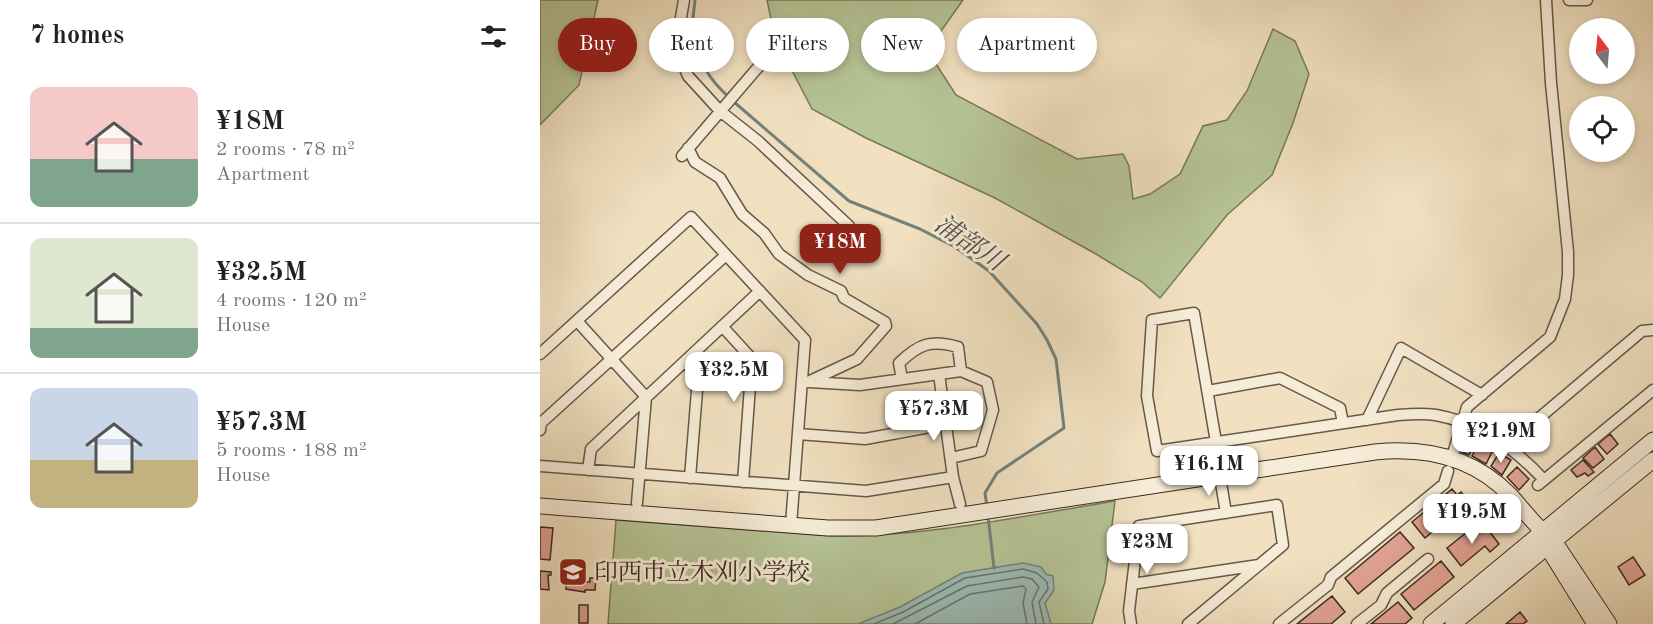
<!DOCTYPE html>
<meta charset="utf-8">
<style>
:root{--surface:#fff;--page:#f2f2f2;--text:#222;--muted:#767676;--line:#e0e0e0;--accent:#8f2418}
body{margin:0;font-family:"Old Standard TT","Noto Serif JP",serif;background:var(--page);color:var(--text);height:100vh;display:flex;flex-direction:column;font-size:22px;white-space:nowrap}
*{box-sizing:border-box;margin:0}
p{font-size:20px;color:var(--muted)}
.icon{flex:none;width:33px;height:33px;fill:none;stroke:currentColor;stroke-width:2;stroke-linecap:round;stroke-linejoin:round}
.map{position:relative;flex:1;overflow:hidden}
.details{display:flex;flex-direction:column;background:var(--surface);width:540px}
.details>*{flex:none}
.hud{position:absolute;left:18px;top:18px;width:570px;height:54px;display:flex;gap:12px}
.needle{width:39px;rotate:344deg}
.controls{position:absolute;left:1029px;top:18px;display:grid;gap:12px}
.controls a{display:grid;place-items:center;width:66px;height:66px;border-radius:50%;background:var(--surface);box-shadow:0 3px 9px #0003;font-size:30px}
.price{position:absolute;translate:-50% -51px;padding:0 14px;border-radius:12px;background:#fff;color:#222;font-size:20px;line-height:39px;filter:drop-shadow(0 2px 3px #0008)}
.price::after{content:'';position:absolute;left:50%;top:36px;width:18px;height:14px;margin-left:-9px;background:inherit;clip-path:polygon(0 0,100% 0,50% 100%)}
.price.selected{background:var(--accent);color:#fff}
ul{padding:0;list-style:none}
li{display:flex;align-items:center;gap:18px;height:150px;padding:0 30px}
li+li{border-top:2px solid var(--line)}
li span{display:grid;place-items:center;flex:none;width:168px;height:120px;border-radius:12px;color:#555}
li>.icon{margin-inline-start:auto}
span .icon{width:72px;height:72px;fill:#fffc;stroke-width:1}
li b{font-size:26px}
h2{display:flex;justify-content:space-between;align-items:center;height:72px;padding:0 30px;font-size:26px}
.tag{padding:0 21px;border-radius:27px;background:var(--surface);box-shadow:0 3px 9px #0003;font-size:21px;line-height:54px}
.tag.selected{background:var(--accent);color:#fff}
main{display:flex;flex:1;min-height:0}
.map>svg:first-child{display:block}
</style>
<main>
<section class="details">
<h2>7 homes<svg class="icon" aria-label="filters" viewBox="0 0 24 24"><path d="M4 7h16M4 17h16"/><circle cx="9" cy="7" r="2"/><circle cx="15" cy="17" r="2"/></svg></h2>
<ul>
<li><span style="background:linear-gradient(#f6c9c9 60%,#7fa58c 0)"><svg class="icon" aria-label="home" viewBox="0 0 24 24"><path d="M3 11l9-7 9 7M6 9v11h12V9"/></svg></span><div><b>¥18M</b><p>2 rooms · 78 m²</p><p>Apartment</p></div></li>
<li><span style="background:linear-gradient(#dfe7d0 75%,#7fa58c 0)"><svg class="icon" aria-label="home" viewBox="0 0 24 24"><path d="M3 11l9-7 9 7M6 9v11h12V9"/></svg></span><div><b>¥32.5M</b><p>4 rooms · 120 m²</p><p>House</p></div></li>
<li><span style="background:linear-gradient(#c9d6e8 60%,#c2b280 0)"><svg class="icon" aria-label="home" viewBox="0 0 24 24"><path d="M3 11l9-7 9 7M6 9v11h12V9"/></svg></span><div><b>¥57.3M</b><p>5 rooms · 188 m²</p><p>House</p></div></li>
</ul>
</section>
<div class="map">
<svg width="1113" height="624" viewBox="0 0 1113 624">
<rect width="100%" height="100%" fill="#f1e1c1"/>
<filter id="stains"><feTurbulence type="fractalNoise" baseFrequency=".00333" numOctaves="4"/><feColorMatrix values="0 0 0 0 .2 0 0 0 0 .09 0 0 0 0 .02 0 0 0 .5 -.17"/></filter>
<radialGradient id="worn" r=".72"><stop offset=".6" stop-color="#630" stop-opacity="0"/><stop offset="1" stop-color="#630" stop-opacity=".3"/></radialGradient>
<path fill="#b6c496" stroke="#77785c" stroke-width="1.5" d="M0 0H58L39 85 0 125Z
M227 0H423L396 38V64L416 95 537 159 583 154 589 166 593 199 610 194 640 174 663 126 687 120 707 91 733 29 755 41 769 74 753 123 732 175 687 215 620 298 602 282 556 254 455 198 326 138 272 109 235 38Z
M575 501 565 582 552 624H68L76 520 293 536C387 537 482 516 575 501Z"/>
<path fill="#9bbcb7" stroke="#73827b" stroke-width="1.5" d="M483 563 501 567 506 574 513 576 514 590 505 603 511 624H318L360 607 422 573Z"/>
<g fill="none" stroke-linecap="round" stroke-linejoin="round">
<path stroke="#6a746c" stroke-width="1.5" d="M334 624 363 612 425 578 483 569 497 573 507 582 508 589 499 602 504 624
M353 624 427 586 483 577 492 579 499 587 492 602 496 624
M375 624 430 594 483 586 486 589 483 603 487 624"/>
<path stroke="#73827b" stroke-width="3" d="M155 0C154 11 152 22 152 33 152 54 173 84 189 97
M194 102 309 201 380 229 415 247 449 271 497 324 507 340 516 359 524 428 457 473 445 493 447 507
M448 516 454 568"/>
</g>
<path fill="#e3a495" stroke="#382b22" stroke-width="1.5" d="M923 434 937 440 929 455 917 450Z
M1070 434 1078 444 1067 454 1058 444Z
M940 440 954 448 946 464 932 456Z
M1055 447 1064 459 1053 468 1043 458Z
M959 453 971 460 962 475 951 466Z
M1043 460 1054 472 1048 476 1045 473 1037 477 1031 470Z
M977 467 989 479 979 490 967 477Z
M912 489 917 495 921 492 935 509 926 516 920 509 885 538 872 522Z
M0 527 13 528 10 560 0 559Z
M946 527 959 544 950 552 945 546 921 566 907 548 932 528 937 534Z
M860 532 874 548 818 594 805 578Z
M1093 557 1105 575 1089 585 1078 567Z
M901 561 914 577 874 610 861 594Z
M0 571 11 572V575H8L9 590 0 589Z
M50 578H56L55 590H45V592L26 589V581L50 582Z
M792 596 805 612 791 624H757Z
M858 602 872 618 865 624H831Z
M39 605H48V623H39Z
M980 612 987 621 983 624H966Z"/>
<g fill="none" stroke-linecap="round" stroke-linejoin="round">
<g stroke="#66584a" stroke-width="13">
<path id="street" d="M144 0 136 46 148 76 180 111 218 141 309 226
M1029 0H1047
M148 148 155 162 180 178 202 214 224 233 239 254 268 275 301 291 304 298 345 322 346 326 317 359 268 382
M142 156 226 58
M37 321 106 397 97 503
M182 326 212 359 203 482
M0 354 151 217 265 340 251 525
M145 361 158 378 150 478
M399 374 413 477 420 504
M362 379 359 363C379 344 391 339 418 347L421 371
M269 382 320 385 421 371 447 382 453 410 441 451 411 458
M668 391 740 378 800 408 803 423
M827 420 861 348 942 395
M0 430 1 423 186 255
M258 434 325 439 406 424
M676 442 654 313 612 320 607 396 617 451 858 415C870 414 883 413 896 415 939 423 975 448 1004 480
M966 446 1102 331 1113 330
M912 457 927 407 1010 337 1025 299 1028 275V252L1011 83 1006 0
M0 466 326 491 413 477
M48 470 51 449 220 291
M680 477 686 513
M998 485 1113 390
M592 584 719 565
M591 624 589 611 599 526 737 505 743 545 648 624
M739 624 788 585 791 577 904 484 908 471
M817 624 841 605 847 593 888 559"/>
</g>
<g stroke="#382b22" stroke-width="17">
<path id="secondary" d="M0 506 288 528H336L835 452C885 447 933 457 970 495 985 511 997 529 1014 541L1069 624
M1006 545 1055 624
M891 624 1113 440
M913 624 1113 460"/>
</g>
<use href="#street" stroke="#f6ecd7" stroke-width="10"/>
<use href="#secondary" stroke="#f6ecd7" stroke-width="15"/>
</g>
<defs>
<g id="school-square" transform="scale(1.5)"><rect x="-9" y="-9" width="18" height="18" rx="4" fill="#8f2418" stroke="#f6ecd7"/><path d="M0-5L7-2L0 1L-7-2ZM-4 1L0 2.5L4 1V4Q0 6-4 4Z" fill="#fff"/></g>
</defs>
<g fill-rule="evenodd">
<use href="#school-square" x="33" y="572"/>
</g>
<g text-anchor="middle" stroke-width="6" stroke-linejoin="round" paint-order="stroke">
<g font-size="24" fill="#382b22" stroke="#f6ecd7" text-anchor="start">
<text x="54" y="580">印西市立木刈小学校</text>
</g>
<g font-size="26" font-style="italic" fill="#514f47" stroke="#f6ecd7">
<text transform="translate(430 242) rotate(34)" y="9">浦部川</text>
</g>
</g>
<rect width="100%" height="100%" filter="url(#stains)"/>
<rect width="100%" height="100%" fill="url(#worn)"/>
</svg>
<div class="controls">
<a><svg class="needle" viewBox="-14 -14 28 28"><path d="M0-13l5 13h-10z" fill="#e53935"/><path d="M0 13l5-13h-10z" fill="#767676"/></svg></a>
<a><svg class="icon" aria-label="locate" viewBox="0 0 24 24"><circle cx="12" cy="12" r="6"/><path d="M12 2v4M12 18v4M2 12h4M18 12h4"/></svg></a>
</div>
<b class="price selected" style="left:300px;top:275px">¥18M</b>
<b class="price" style="left:194px;top:403px">¥32.5M</b>
<b class="price" style="left:394px;top:442px">¥57.3M</b>
<b class="price" style="left:961px;top:464px">¥21.9M</b>
<b class="price" style="left:669px;top:497px">¥16.1M</b>
<b class="price" style="left:932px;top:545px">¥19.5M</b>
<b class="price" style="left:607px;top:575px">¥23M</b>
<div class="hud">
<a class="tag selected">Buy</a>
<a class="tag">Rent</a>
<a class="tag">Filters</a>
<a class="tag">New</a>
<a class="tag">Apartment</a>
</div>
</div>
</main>
